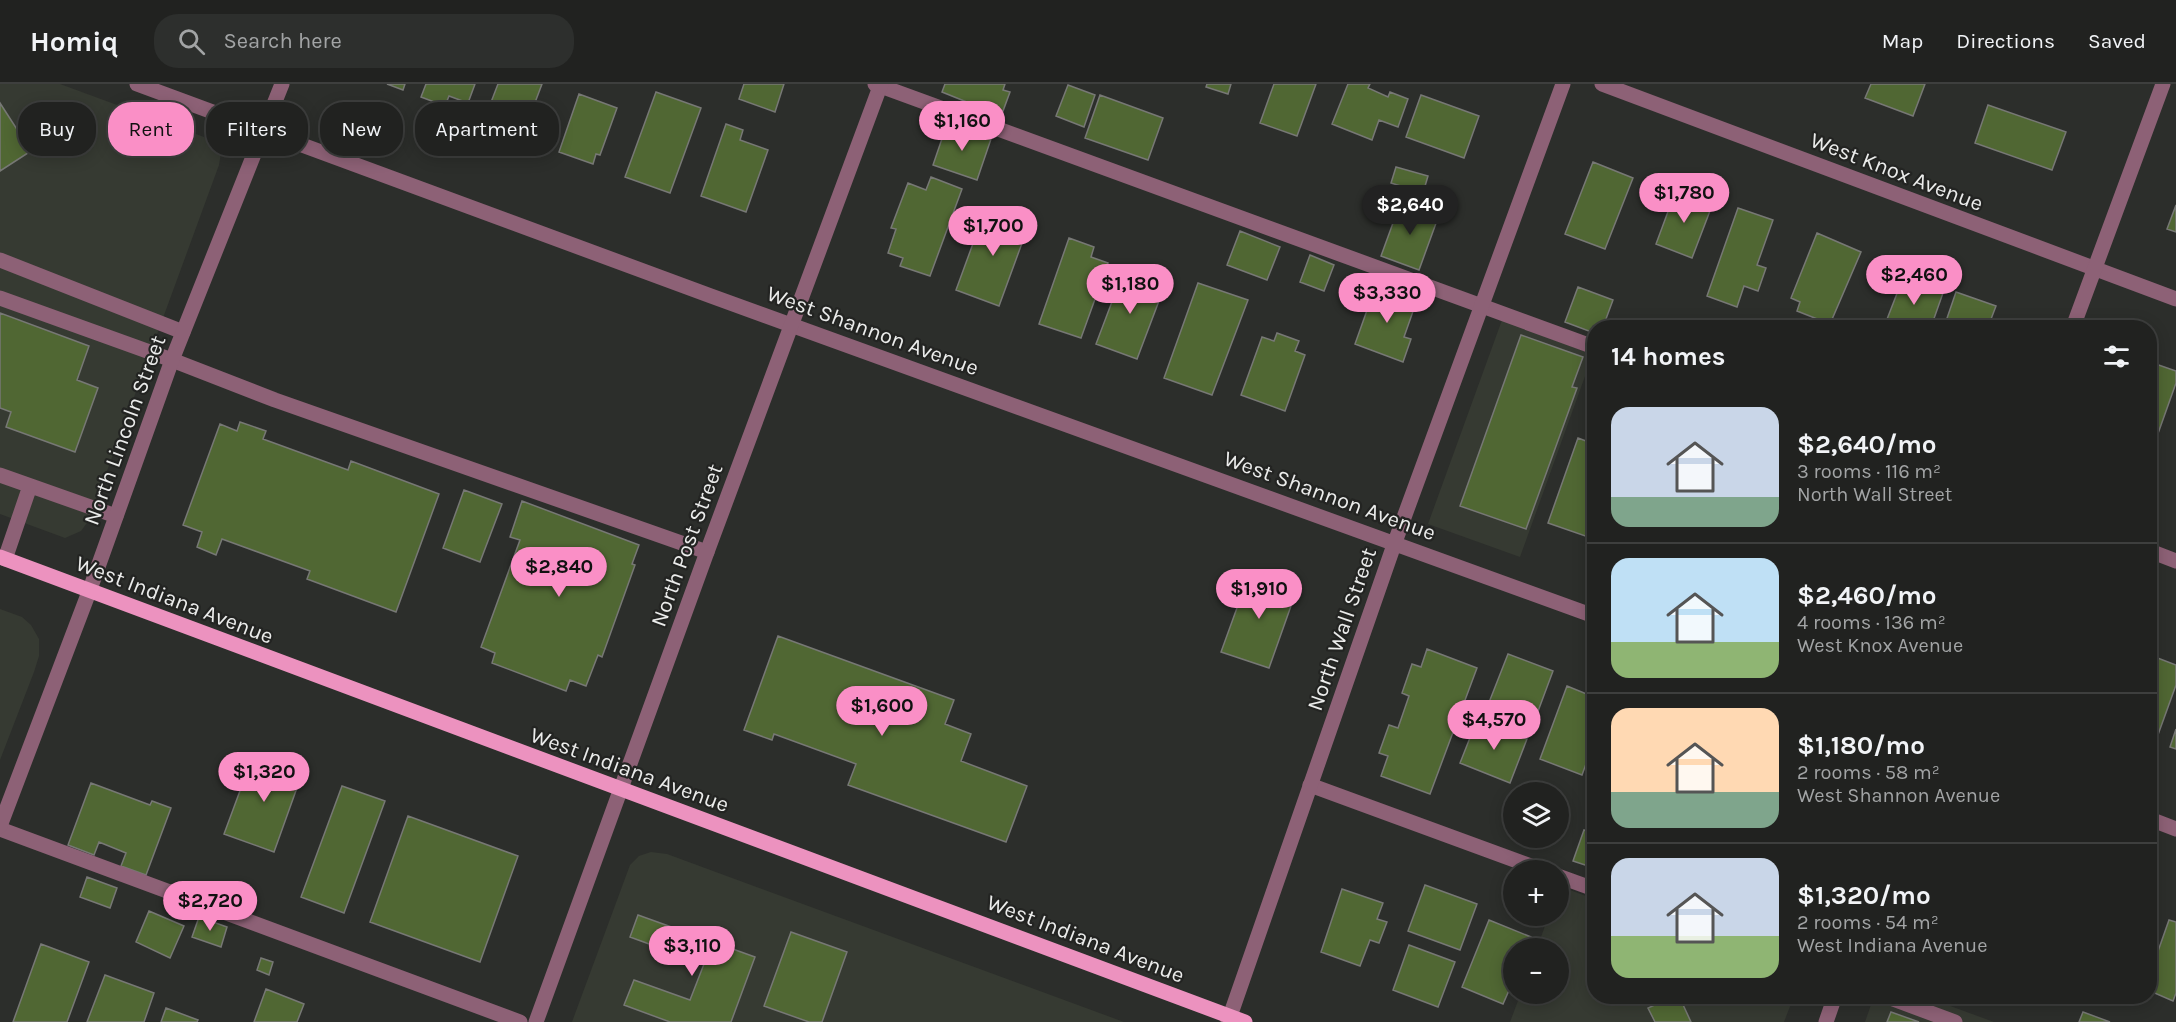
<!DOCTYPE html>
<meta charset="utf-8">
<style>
:root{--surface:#212220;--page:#2d2f2d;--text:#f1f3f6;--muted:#a2a4a5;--line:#3e3f3e;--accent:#fa8fc6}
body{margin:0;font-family:Karla,sans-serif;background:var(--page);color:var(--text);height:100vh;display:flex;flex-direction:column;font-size:22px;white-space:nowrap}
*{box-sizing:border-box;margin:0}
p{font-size:20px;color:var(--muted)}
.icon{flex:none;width:33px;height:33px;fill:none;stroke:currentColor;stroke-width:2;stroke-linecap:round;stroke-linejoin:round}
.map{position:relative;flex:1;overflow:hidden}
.panel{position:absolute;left:1587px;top:236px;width:570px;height:684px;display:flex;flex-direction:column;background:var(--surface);border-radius:24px;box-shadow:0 3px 15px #0003,0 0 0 2px var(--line)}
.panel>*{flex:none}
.banner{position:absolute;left:18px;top:18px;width:570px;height:54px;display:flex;gap:12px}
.buttons{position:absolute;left:1503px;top:698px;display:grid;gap:12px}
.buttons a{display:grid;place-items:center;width:66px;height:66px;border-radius:50%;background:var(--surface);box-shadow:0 3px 15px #0003,0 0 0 2px var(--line);font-size:30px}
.price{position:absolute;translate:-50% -51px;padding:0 14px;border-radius:21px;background:var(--accent);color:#111;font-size:20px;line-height:39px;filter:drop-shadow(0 2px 3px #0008)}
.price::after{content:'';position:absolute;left:50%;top:36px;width:18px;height:14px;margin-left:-9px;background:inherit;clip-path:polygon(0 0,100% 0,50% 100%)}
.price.selected{background:#222;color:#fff}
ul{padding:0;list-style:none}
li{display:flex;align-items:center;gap:18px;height:150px;padding:0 24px}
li+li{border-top:2px solid var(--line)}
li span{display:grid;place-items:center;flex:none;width:168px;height:120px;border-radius:18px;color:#555}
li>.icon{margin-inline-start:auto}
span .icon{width:72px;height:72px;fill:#fffc;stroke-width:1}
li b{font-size:26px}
h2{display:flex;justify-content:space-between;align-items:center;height:72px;padding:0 24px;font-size:26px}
.tag{padding:0 21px;border-radius:24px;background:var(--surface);box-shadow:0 3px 15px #0003,0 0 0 2px var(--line);font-size:21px;line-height:54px}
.tag.selected{background:var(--accent);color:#111}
header{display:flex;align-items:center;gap:36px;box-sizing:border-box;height:84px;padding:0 30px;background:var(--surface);border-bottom:2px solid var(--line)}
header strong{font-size:28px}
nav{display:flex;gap:33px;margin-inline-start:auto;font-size:21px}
.search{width:420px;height:54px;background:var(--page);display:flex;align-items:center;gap:15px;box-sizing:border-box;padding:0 21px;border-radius:24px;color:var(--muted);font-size:22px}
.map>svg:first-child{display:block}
</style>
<header>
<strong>Homiq</strong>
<div class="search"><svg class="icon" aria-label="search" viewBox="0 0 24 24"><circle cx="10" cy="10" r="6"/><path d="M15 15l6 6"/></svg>Search here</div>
<nav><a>Map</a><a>Directions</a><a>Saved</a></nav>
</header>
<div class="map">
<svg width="2176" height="938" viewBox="0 0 2176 938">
<rect width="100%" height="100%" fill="#2c2e2b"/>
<path fill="#363a32" d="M0 0H60L204 53 215 60 221 69 219 81 89 436 81 447 65 454 0 430Z
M1502 236 1593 270 1520 473 1428 440Z
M0 525 22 533 31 541 39 555V572L34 588 0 676Z
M651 768 667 770 1124 938H572L630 781 639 772Z
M1559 802 1594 815V912H1794L1784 938H1510L1521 909H1558V864H1537L1549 831H1558Z
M1874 912H1923L1994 938H1865Z"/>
<path fill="#506733" stroke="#777875" stroke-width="1.5" d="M387 0H405L403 6Z
M426 0H475L468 19 449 12 445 22 421 13Z
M498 0H542L522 53 483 39Z
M744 0H784L775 28 739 15Z
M945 0H1005L1003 6 1010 8 1003 27 996 25 994 29 942 8Z
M1207 0H1231L1228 10 1206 3Z
M1274 0H1316L1297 52 1260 39Z
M1348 0H1370L1368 4 1388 13 1390 8 1408 15 1398 43 1379 36 1372 56 1332 40Z
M1871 0H1925L1913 32 1865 14Z
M1068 1 1095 11 1084 43 1056 32Z
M656 8 701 24 670 109 625 93Z
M579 10 617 24 600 71 596 70 593 80 559 68Z
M1100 11 1163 34 1148 76 1085 54Z
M1421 11 1479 32 1464 74 1406 53Z
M0 19 31 67 0 87Z
M1988 21 2066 48 2052 86 1975 59Z
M726 40 743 46 740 56 768 66 746 128 701 112Z
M947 40 991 55 977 96 933 81Z
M1593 78 1633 94 1605 165 1565 150Z
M1396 83 1428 92 1423 109 1391 99Z
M931 93 962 105 930 192 900 182 903 174 888 169 896 145 891 144 908 99 926 106Z
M1676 106 1713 119 1692 174 1656 160Z
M1401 117 1439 131 1419 186 1381 172Z
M2176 121V148L2167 145Z
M986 124 1029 140 999 222 956 206Z
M1738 124 1773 136 1757 181 1766 184 1758 207 1744 202 1737 223 1707 212Z
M1240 147 1280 163 1267 196 1227 181Z
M1817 149 1861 168 1830 240 1797 227 1800 218 1791 214Z
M1069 154 1094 163 1091 173 1108 179 1081 254 1039 240Z
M1310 171 1334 181 1324 207 1300 198Z
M1124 186 1165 201 1137 275 1096 260Z
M1903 194 1943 209 1931 243H1884Z
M1198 199 1248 216 1212 311 1164 294Z
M1376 201 1417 216 1404 253 1411 255 1403 278 1355 260Z
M1578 203 1613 216 1603 243H1594V249L1565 238Z
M1956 208 1996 222 1988 243H1944Z
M0 229 89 262 77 296 98 304 75 368 6 343 11 328 0 324Z
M1277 249 1299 257 1295 267 1305 271 1285 327 1241 311 1262 253 1274 257Z
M1521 251 1583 273 1572 303 1577 304 1526 445 1460 422Z
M2150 278 2176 287V299L2150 372Z
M240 338 266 347 263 355 348 386 351 377 439 410 396 528 307 495 310 487 222 455 216 471 197 463 202 448 183 441 220 340 237 347Z
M1578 354 1594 360V455L1548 439Z
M464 406 502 420 480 478 443 464Z
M522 417 639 461 632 480 635 481 602 573 598 571 586 602 570 596 566 607 492 579 495 569 481 563 520 456 510 453Z
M1250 488 1297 505 1269 584 1221 568Z
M2150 489 2155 491 2150 508Z
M778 552 954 616 945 640 971 650 961 677 1027 702 1006 758 848 701 856 680 774 650 772 656 744 646Z
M1427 565 1477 584 1430 710 1381 692 1388 672 1379 669 1389 641 1398 644 1409 612 1402 609 1412 580 1421 583Z
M1508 570 1553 587 1534 638 1488 621Z
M2155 573 2176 581V601L2155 659 2150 657V589Z
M1567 602 1594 613V658L1582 691 1540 675Z
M1477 636 1527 655 1510 699 1460 679Z
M2176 645V665L2170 663Z
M254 669 303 687 274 768 224 750Z
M91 699 150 721 152 717 171 724 146 791 121 782 126 769 99 758 94 771 68 761Z
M342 702 385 717 344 829 301 813Z
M408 732 518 772 480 878 370 838Z
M1584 746 1594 749V784L1573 777Z
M87 793 117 804 110 824 80 813Z
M1425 801 1477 820 1460 866 1408 847Z
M1342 805 1383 819 1377 835 1387 838 1379 859 1370 856 1360 882 1321 868Z
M149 827 184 842 170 874 136 858Z
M638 831 755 873 731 938H670L624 921 634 896 690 916 704 880 630 853Z
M199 833 227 843 221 863 192 853Z
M1489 836 1531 853 1526 864H1514V895L1503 920 1462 903Z
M2169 836 2176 838V909L2173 917 2150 907V890Z
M791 848 847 868 822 938H809L764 922Z
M41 860 89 878 67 938H13Z
M1409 861 1455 878 1438 923 1393 906Z
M261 874 273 878 269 891 257 886Z
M105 891 154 909 144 938H87Z
M266 905 304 920 297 938H254Z
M1674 912H1679L1691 938H1655L1648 924Z
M1942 912H1962L1960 918Z
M166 924 198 936 197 938H161Z
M1891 928 1919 938H1887Z
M2083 928 2110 938H2079Z"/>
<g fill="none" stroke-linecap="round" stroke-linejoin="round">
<path stroke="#8d6176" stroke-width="15" d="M875 0 1594 263
M0 176 183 248
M0 214 172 276 275 316 707 468
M0 391 116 432
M2150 467 2176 477
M5 475 30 402
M1310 701 1542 786
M0 745 520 938
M1558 792 1594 805
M1885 912 1955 938"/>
<path stroke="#8d6176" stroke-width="15" d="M137 0 711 212 1594 532
M1602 0 2176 215
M2150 735 2176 745
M0 742 89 508 172 276 282 0
M1228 938 1395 458 1563 0"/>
<path stroke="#8d6176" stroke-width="15" d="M2073 243 2163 0
M536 938 707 468 881 0
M1826 938 1835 912"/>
<path stroke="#ec92bf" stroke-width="15" d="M0 473 1245 938"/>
</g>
<g text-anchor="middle" stroke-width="4.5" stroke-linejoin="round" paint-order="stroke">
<g font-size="22" fill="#ebeceb" stroke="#232422">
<text transform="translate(1897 87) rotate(21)" y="8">West Knox Avenue</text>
<text transform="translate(873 246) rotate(20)" y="8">West Shannon Avenue</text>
<text transform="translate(124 346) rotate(-70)" y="8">North Lincoln Street</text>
<text transform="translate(1330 411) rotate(20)" y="8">West Shannon Avenue</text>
<text transform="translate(686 461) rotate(-70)" y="8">North Post Street</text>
<text transform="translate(175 515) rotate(21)" y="8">West Indiana Avenue</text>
<text transform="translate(1341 545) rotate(-71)" y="8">North Wall Street</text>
<text transform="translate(630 685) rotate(20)" y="8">West Indiana Avenue</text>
<text transform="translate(1086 854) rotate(21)" y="8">West Indiana Avenue</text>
</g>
</g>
</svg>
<div class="buttons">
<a><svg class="icon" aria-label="layers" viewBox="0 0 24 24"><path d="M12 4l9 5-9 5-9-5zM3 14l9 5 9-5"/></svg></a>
<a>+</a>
<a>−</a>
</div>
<b class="price" style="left:962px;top:68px">$1,160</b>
<b class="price" style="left:1684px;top:140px">$1,780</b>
<b class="price selected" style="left:1410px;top:152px">$2,640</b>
<b class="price" style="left:993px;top:173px">$1,700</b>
<b class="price" style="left:1914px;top:222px">$2,460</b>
<b class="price" style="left:1130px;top:231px">$1,180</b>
<b class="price" style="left:1387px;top:240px">$3,330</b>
<b class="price" style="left:559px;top:514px">$2,840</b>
<b class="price" style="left:1259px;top:536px">$1,910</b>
<b class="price" style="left:882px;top:653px">$1,600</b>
<b class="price" style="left:1494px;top:667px">$4,570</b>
<b class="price" style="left:264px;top:719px">$1,320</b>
<b class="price" style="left:210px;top:848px">$2,720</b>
<b class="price" style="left:692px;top:893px">$3,110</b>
<div class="banner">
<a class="tag">Buy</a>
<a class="tag selected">Rent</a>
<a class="tag">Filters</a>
<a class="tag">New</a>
<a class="tag">Apartment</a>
</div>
<section class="panel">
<h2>14 homes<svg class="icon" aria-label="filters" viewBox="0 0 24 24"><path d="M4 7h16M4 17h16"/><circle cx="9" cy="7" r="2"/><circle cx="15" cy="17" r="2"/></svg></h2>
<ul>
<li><span style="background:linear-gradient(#c9d6e8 75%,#7fa58c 0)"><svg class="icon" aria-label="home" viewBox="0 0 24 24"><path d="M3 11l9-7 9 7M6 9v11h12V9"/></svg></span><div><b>$2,640/mo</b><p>3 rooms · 116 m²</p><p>North Wall Street</p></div></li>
<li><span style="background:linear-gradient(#bfe0f5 70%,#8fb573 0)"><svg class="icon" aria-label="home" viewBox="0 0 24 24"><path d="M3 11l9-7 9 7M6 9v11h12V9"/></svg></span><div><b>$2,460/mo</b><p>4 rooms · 136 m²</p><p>West Knox Avenue</p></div></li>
<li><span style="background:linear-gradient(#ffd9b3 70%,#7fa58c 0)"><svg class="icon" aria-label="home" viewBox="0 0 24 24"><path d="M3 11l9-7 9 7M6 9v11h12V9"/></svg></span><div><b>$1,180/mo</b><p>2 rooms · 58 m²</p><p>West Shannon Avenue</p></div></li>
<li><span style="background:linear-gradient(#c9d6e8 65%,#8fb573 0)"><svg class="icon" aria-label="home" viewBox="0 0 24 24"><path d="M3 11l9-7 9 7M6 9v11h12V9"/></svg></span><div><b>$1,320/mo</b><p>2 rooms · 54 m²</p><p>West Indiana Avenue</p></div></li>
</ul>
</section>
</div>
